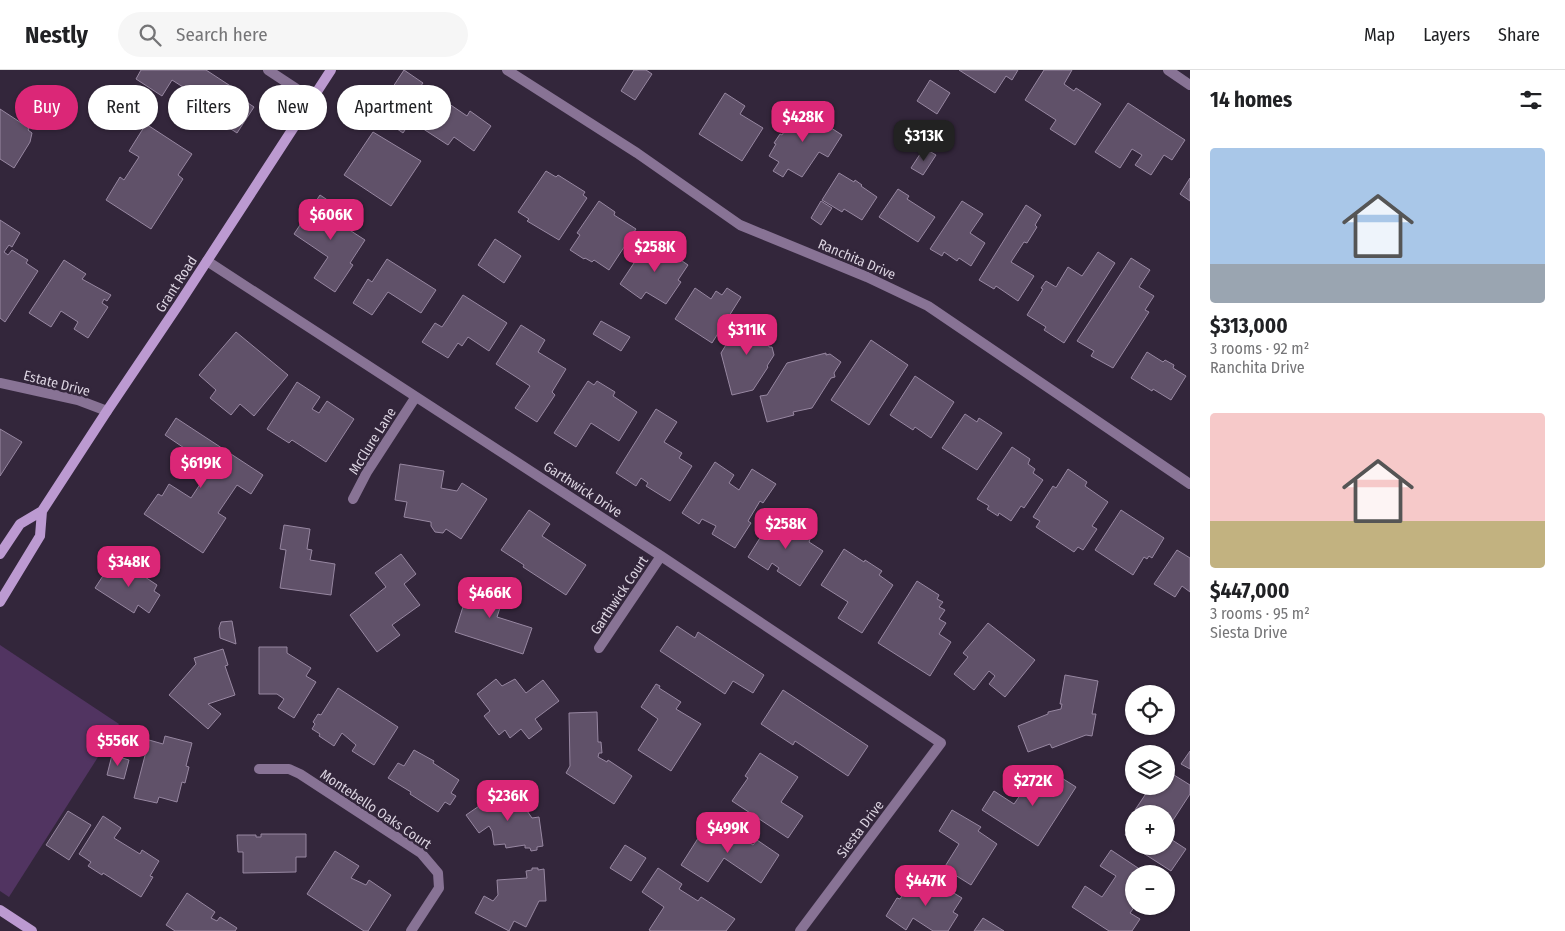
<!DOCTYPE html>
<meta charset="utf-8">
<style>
:root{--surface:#fff;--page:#f6f6f6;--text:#202124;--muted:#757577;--line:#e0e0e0;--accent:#db2777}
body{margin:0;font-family:"Fira Sans Condensed",sans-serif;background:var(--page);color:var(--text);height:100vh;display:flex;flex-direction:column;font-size:19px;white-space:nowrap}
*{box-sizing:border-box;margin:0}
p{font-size:16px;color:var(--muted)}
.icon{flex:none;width:28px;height:28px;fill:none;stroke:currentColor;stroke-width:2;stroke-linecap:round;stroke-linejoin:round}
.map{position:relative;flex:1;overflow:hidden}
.details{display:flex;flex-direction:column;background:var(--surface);width:375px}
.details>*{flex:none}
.hud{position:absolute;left:15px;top:15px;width:475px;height:45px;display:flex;gap:10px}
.controls{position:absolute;left:1125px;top:615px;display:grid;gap:10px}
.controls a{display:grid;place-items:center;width:50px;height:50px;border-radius:50%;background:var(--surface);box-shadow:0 1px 4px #0004;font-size:25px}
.price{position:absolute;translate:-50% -42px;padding:0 11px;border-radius:10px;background:var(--accent);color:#fff;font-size:16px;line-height:32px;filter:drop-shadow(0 1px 2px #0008)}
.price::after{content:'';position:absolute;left:50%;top:30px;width:15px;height:11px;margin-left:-8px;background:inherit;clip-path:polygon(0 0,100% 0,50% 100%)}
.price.active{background:#222;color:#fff}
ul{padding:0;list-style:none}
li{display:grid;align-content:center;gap:10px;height:265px;padding:0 20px}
li span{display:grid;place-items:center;height:155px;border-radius:5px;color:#555}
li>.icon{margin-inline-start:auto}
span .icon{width:90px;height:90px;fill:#fffc;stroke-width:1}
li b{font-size:21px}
h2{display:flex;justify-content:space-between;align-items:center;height:60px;padding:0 20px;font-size:21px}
.tag{padding:0 18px;border-radius:22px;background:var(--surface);box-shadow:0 1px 4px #0004;font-size:18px;line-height:45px}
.tag.active{background:var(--accent);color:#fff}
header{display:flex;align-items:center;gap:30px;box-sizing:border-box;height:70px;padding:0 25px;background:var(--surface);border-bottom:1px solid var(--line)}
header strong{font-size:24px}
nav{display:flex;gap:28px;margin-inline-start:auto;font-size:18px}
.search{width:350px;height:45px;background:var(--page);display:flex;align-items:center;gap:12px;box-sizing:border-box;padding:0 18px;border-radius:28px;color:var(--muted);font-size:19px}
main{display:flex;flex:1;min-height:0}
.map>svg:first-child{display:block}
</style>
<header>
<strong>Nestly</strong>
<div class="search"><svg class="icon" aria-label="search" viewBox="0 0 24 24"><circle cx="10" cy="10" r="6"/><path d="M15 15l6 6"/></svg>Search here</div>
<nav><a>Map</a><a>Layers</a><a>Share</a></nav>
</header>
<main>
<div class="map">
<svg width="1190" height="861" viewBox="0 0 1190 861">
<rect width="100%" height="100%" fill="#33263b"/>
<path fill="#513461" d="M0 575 119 654 9 827 0 821Z"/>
<path fill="#605169" stroke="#9787a1" d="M141 0H206L232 17 230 21 254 37 237 63 210 45 214 38 194 25 191 29 180 22 183 17 172 10 162 26 136 9Z
M404 0 423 13 413 27 428 37 436 25 467 46 470 41 491 56 474 81 454 67 448 75 411 51 403 63 381 48 389 36 383 32Z
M634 0H646L652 4 635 30 621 21Z
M959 0H1018L1012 10 1006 6 995 23Z
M1044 0H1072L1064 14 1074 21 1076 18 1101 34 1075 75 1050 59 1056 50 1025 30Z
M930 10 950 23 937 44 917 31Z
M725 23 745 36 740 44 763 58 742 91 699 64Z
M1128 33 1185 70 1172 90 1164 85 1151 105 1135 95 1142 85 1132 79 1120 98 1095 82Z
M802 34 816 43 812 49 820 55 822 52 842 65 828 87 819 82 802 107 788 99 783 107 773 101 779 92 769 86 776 74 774 73 780 64 782 65Z
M0 39 29 58 28 60 32 63 30 72 14 98 0 89Z
M146 54 192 84 178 105 183 109 151 159 106 130 120 107 124 110 139 87 129 81Z
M373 62 421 91 391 136 344 105Z
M924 78 936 85 923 105 911 98Z
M546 101 556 107 558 105 585 122 583 125 587 128 559 170 527 151 529 149 518 142Z
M839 103 854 112 855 110 862 115 861 116 877 127 862 150 844 139 842 142 822 130Z
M1190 108V131L1180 124Z
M898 119 909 126 907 129 935 147 918 172 879 147Z
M320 125 344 141 337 152 338 153 346 141 356 147 348 159 365 170 350 193 353 195 335 222 314 208 328 187 294 164Z
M599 131 615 142 614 145 636 159 609 200 594 190 592 192 585 188 584 189 570 180 580 165 577 163Z
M821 131 832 138 821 155 811 148Z
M962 131 983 144 970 163 985 173 971 196 959 188 957 191 944 182 942 186 930 179Z
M1026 135 1041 145 1035 155 1037 157 1027 173 1024 172 1011 192 1034 206 1018 231 996 216 994 219 979 210Z
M0 150 20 163 12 177 9 175 4 182 8 185 12 180 28 190 26 193 38 201 5 252 0 248Z
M495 169 521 186 504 213 478 195Z
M650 169 688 195 678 210 681 212 666 234 646 222 641 229 620 214Z
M1098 182 1115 193 1064 273 1044 260 1046 257 1027 245 1043 219 1041 218 1046 211 1056 217 1068 197 1082 206Z
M1131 188 1150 200 1139 217 1154 226 1145 240 1149 242 1113 298 1091 286 1094 281 1077 271Z
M387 189 436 220 421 243 388 222 372 245 353 233 368 209 372 212Z
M64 190 86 204 82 209 111 225 107 231 104 229 102 233 108 237 88 268 74 259 78 252 61 241 51 257 29 243Z
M695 218 711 229 716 221 722 225 727 218 741 227 712 273 675 249Z
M463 225 507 253 489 281 468 267 462 276 458 273 448 288 422 272 435 253 442 257Z
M763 247 764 252 766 251 768 262 766 263 769 277H772L774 285 767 296 768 297 753 320 732 325 721 283 740 252Z
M601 251 630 267 621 281 593 264Z
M521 255 545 270 538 282 566 299 552 322 555 325 537 352 515 338 530 316 496 294Z
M236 262 288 305 254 346 240 334 231 345 210 328 216 320 199 305Z
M871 270 908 295 869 355 831 330Z
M1147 282 1163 292 1165 290 1174 295 1173 298 1186 306 1171 330 1153 319 1152 321 1131 308Z
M826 283V285L830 284 841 292 834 303 835 307 831 308 812 338 793 342 794 345 767 352 760 326 767 325 787 293Z
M915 306 954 332 931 368 915 357 913 360 890 345Z
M588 311 594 315 597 311 615 322 613 326 637 342 619 371 591 353 576 377 554 363Z
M297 312 320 327 312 339 319 343 327 331 354 349 326 392 292 370 289 373 267 359Z
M656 339 677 352 664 372 682 383 679 388 692 396 670 431 646 416 648 413 641 408 636 416 616 403Z
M965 344 977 352 979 348 1002 363 977 400 942 378Z
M176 348 263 405 251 424 237 415 218 443 226 448 203 483 144 444 158 424 162 426 169 414 191 428 208 402 186 388 190 382 165 365Z
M0 359 22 372 0 406Z
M1012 377 1030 389 1028 394 1035 399 1033 403 1043 410 1024 438 1021 436 1011 451 999 443 998 446 987 439 989 436 977 429Z
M715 392 734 405 729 413 739 420 752 399 776 414 763 433 760 431 748 451 751 453 735 478 712 464 716 456 702 449 699 454 682 443Z
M400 394 444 401 441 418 457 421 462 413 487 429 461 469 446 459 443 463 435 462 431 456V452L404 447 407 432 395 430Z
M1068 399 1087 412 1085 416 1108 432 1092 456 1097 459 1083 480 1078 477 1074 482 1036 457 1040 451 1033 447 1053 416 1056 418Z
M529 440 550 454 542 466 586 495 566 525 523 497 524 495 501 480Z
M1121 440 1164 468 1152 488 1149 486 1147 489 1144 487 1133 505 1095 480Z
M775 444 811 467 809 472 823 481 800 516 777 501 779 498 772 493 768 500 748 487Z
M284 455 310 459 307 479 312 480 310 490 335 494 331 525 280 518 286 480 280 479Z
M844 479 864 492 865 490 882 501 879 505 893 515 862 563 838 548 848 532 821 515Z
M1177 480 1190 488V522L1182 516 1175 527 1154 514Z
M401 484 416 504 404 514 420 535 392 555 400 565 377 582 350 545 386 517 375 503Z
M112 492 128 502 133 494 144 501 142 505 157 515 154 521 160 525 149 543 138 535 134 543 95 518Z
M472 508 506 519 497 547 532 558 523 584 455 562Z
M917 511 939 525 937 529 943 532 939 537 945 540 939 549 946 553 939 564 951 572 930 606 878 573Z
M232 551 236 574 220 568 219 558 221 552Z
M988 553 1035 590 1005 627 989 614 995 606 989 601 974 620 954 604 968 587 963 583Z
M677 556 695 568 698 562 764 605 753 623 733 611 725 624 660 581Z
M259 577H287V583L311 598 306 606 316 612 294 648 278 638 284 629 277 624H259Z
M223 579 228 595 225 596 235 625 208 634 221 644 208 659 169 625 196 594 194 588Z
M1065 605 1098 611 1092 644H1096L1092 666 1086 665 1052 678 1050 674 1028 682 1018 656 1048 644V642L1061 639 1062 634H1060Z
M496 609 502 616 515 609 526 623 543 610 559 631 535 649 542 659 529 669 521 659 510 668 505 660 499 665 484 646 490 641 477 624Z
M656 614 660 616 659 618 681 632 676 639 701 654 671 701 638 680 658 649 641 637Z
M338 618 398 657 374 695 352 681 356 675 342 663 334 676 319 666 320 664 312 659 315 654 313 652 318 644 321 645Z
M783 620 868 676 848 706 795 671 793 675 761 654Z
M597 642 598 672H601L602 683H599L598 687 607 692 608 690 632 706 614 734 566 703 570 696 569 643Z
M165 666 192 673 186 696 189 697 185 713 182 712 177 732 159 727 157 733 134 728 149 670 163 674Z
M414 680 434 691 433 693 459 710 451 723 456 726 450 735 445 732 438 742 410 724 411 722 388 708 398 693 404 696Z
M1190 681V699L1181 694Z
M760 683 798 707 781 732 803 746 788 768 732 731 748 708 745 706Z
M112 685 129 690 124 709 107 705Z
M1046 698 1076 717 1038 776 982 740 994 721 1014 734 1023 721 1029 725Z
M1166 700 1190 715V724L1166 761V744H1139L1135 740 1147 722 1151 725 1153 721 1146 716H1166Z
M504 719 511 729 516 725 532 748 539 747 543 776 537 777V780L531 781 530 778H525V775L506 778 505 774 494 775 492 761 489 756 479 763 466 745Z
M952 740 981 757 978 761 997 774 971 815 944 798 959 774 939 761Z
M68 741 91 755 69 790 46 775Z
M103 746 121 758 114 768 140 784 142 780 159 791 150 806 153 807 141 827 103 803 102 805 88 796 91 792 79 784Z
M711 748 753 775 757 770 779 785 761 813 724 788 708 812 681 795Z
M1134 752V770L1125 765Z
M261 764H306V787H296V802L243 803V782H238L237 765H256V767H261Z
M1166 766 1186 779 1171 801 1140 781 1143 776H1166Z
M625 775 646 788 631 811 610 798Z
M1111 780 1147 804H1134L1135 836 1130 843 1140 849 1132 861H1109L1072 837 1085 816 1102 827 1116 806 1100 796Z
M335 781 359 796 351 808 366 815 369 810 391 825 368 861H364L307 824Z
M532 798H538V800L544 799 546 831H539L526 857 514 851 509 861 475 843 484 826 493 831 498 825 497 810 527 808 526 801 532 800Z
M658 798 682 814 679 819 698 831 701 827 735 849 726 861H651L649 860 664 837 642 822Z
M911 807 929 819 934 811 962 828 953 842 958 845 948 861H933L913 848 906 860 886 846 897 828 900 829 907 818 904 817Z
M187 823 215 842 211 848 217 851 220 847 237 858 235 861H175L166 855Z
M983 848 1004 861H974Z"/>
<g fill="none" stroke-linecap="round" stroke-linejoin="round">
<path stroke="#887395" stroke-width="10" d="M268 0 312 29
M507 0 637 83 740 155 867 207 928 236 1190 414
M1168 0 1190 15
M207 191 661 486 941 673 800 861
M0 313 78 330 107 341
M353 429 367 402 415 328
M599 578 661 486
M259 699H289L300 704 421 783 438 803 439 818 411 861"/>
<path stroke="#bc9ad1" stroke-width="10" d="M0 484 20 454 42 441
M0 532 40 466 42 441 107 341 179 234 331 0
M0 840 32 861"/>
</g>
<g text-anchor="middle" stroke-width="5" stroke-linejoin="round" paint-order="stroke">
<g font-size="14" fill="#dcd4e1" stroke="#33263b">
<text transform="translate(857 189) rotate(23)" y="5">Ranchita Drive</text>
<text transform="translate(176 214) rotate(-57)" y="5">Grant Road</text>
<text transform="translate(57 313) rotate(14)" y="5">Estate Drive</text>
<text transform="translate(372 371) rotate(-58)" y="5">McClure Lane</text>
<text transform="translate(583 419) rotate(33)" y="5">Garthwick Drive</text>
<text transform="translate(619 525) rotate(-56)" y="5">Garthwick Court</text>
<text transform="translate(376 739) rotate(34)" y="5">Montebello Oaks Court</text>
<text transform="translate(860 759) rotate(-53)" y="5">Siesta Drive</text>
</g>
</g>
</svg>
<div class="controls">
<a><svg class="icon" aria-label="locate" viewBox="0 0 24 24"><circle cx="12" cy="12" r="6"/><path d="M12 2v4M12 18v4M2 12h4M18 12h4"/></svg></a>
<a><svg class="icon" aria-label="layers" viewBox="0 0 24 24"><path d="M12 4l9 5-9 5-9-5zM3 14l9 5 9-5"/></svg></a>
<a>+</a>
<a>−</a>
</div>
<b class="price" style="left:803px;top:73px">$428K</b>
<b class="price active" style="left:924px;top:92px">$313K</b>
<b class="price" style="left:331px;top:171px">$606K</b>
<b class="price" style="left:655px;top:203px">$258K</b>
<b class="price" style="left:747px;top:286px">$311K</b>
<b class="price" style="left:201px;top:419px">$619K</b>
<b class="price" style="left:786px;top:480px">$258K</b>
<b class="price" style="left:129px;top:518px">$348K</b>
<b class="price" style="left:490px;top:549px">$466K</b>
<b class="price" style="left:118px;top:697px">$556K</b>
<b class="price" style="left:1033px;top:737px">$272K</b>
<b class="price" style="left:508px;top:752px">$236K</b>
<b class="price" style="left:728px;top:784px">$499K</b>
<b class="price" style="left:926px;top:837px">$447K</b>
<div class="hud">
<a class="tag active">Buy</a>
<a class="tag">Rent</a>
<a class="tag">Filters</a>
<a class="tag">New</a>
<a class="tag">Apartment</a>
</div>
</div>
<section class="details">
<h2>14 homes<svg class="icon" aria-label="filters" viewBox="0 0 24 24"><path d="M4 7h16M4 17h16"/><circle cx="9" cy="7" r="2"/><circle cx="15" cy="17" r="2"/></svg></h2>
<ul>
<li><span style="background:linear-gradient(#a9c7e8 75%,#9aa5b1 0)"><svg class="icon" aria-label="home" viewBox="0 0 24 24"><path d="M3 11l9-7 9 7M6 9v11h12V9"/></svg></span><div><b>$313,000</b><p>3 rooms · 92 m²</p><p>Ranchita Drive</p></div></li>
<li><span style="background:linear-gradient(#f6c9c9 70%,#c2b280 0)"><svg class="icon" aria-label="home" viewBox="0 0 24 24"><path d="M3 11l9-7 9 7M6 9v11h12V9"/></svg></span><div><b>$447,000</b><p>3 rooms · 95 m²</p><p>Siesta Drive</p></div></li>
</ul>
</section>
</main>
